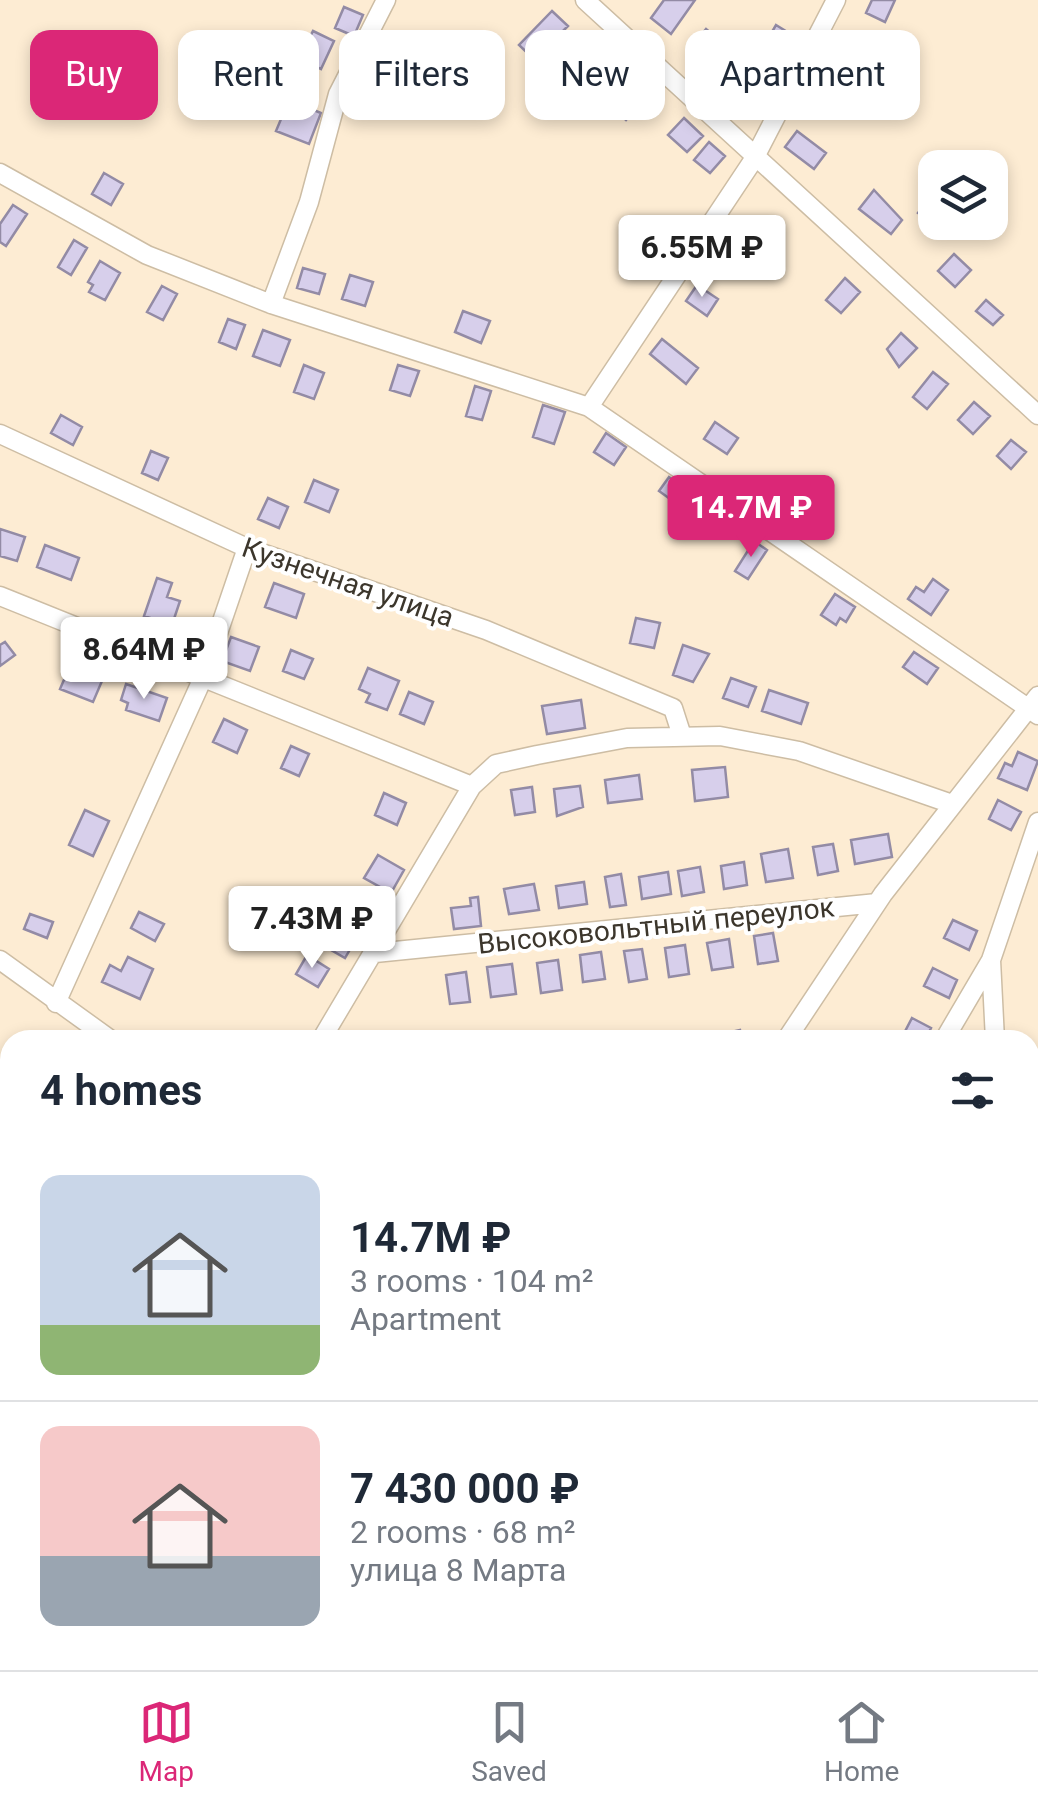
<!DOCTYPE html>
<meta charset="utf-8">
<style>
:root{--surface:#fff;--page:#f2f2f3;--text:#1f2937;--muted:#747a83;--line:#e0e1e3;--accent:#db2777}
body{margin:0;font-family:Roboto,sans-serif;background:var(--page);color:var(--text);height:100vh;display:flex;flex-direction:column;font-size:38px;white-space:nowrap}
*{box-sizing:border-box;margin:0}
p{font-size:32px;color:var(--muted)}
.icon{flex:none;width:55px;height:55px;fill:none;stroke:currentColor;stroke-width:2;stroke-linecap:round;stroke-linejoin:round}
.map{position:relative;flex:1;overflow:hidden}
.panel{position:absolute;left:0px;top:1030px;width:1040px;height:640px;display:flex;flex-direction:column;background:var(--surface);border-radius:30px 30px 0 0;box-shadow:0 5px 15px #0003}
.panel>*{flex:none}
.hud{position:absolute;left:30px;top:30px;width:980px;height:90px;display:flex;gap:20px}
.controls{position:absolute;left:918px;top:150px;display:grid;gap:20px}
.controls a{display:grid;place-items:center;width:90px;height:90px;border-radius:20px;background:var(--surface);box-shadow:0 5px 15px #0003;font-size:50px}
.price{position:absolute;translate:-50% -85px;padding:0 22px;border-radius:10px;background:#fff;color:#222;font-size:32px;line-height:65px;filter:drop-shadow(0 2px 5px #0008)}
.price::after{content:'';position:absolute;left:50%;top:60px;width:30px;height:22px;margin-left:-15px;background:inherit;clip-path:polygon(0 0,100% 0,50% 100%)}
.price.on{background:var(--accent);color:#fff}
ul{padding:0;list-style:none}
li{display:flex;align-items:center;gap:30px;height:250px;padding:0 40px}
li+li{border-top:2px solid var(--line)}
li span{display:grid;place-items:center;flex:none;width:280px;height:200px;border-radius:20px;color:#555}
li>.icon{margin-inline-start:auto}
span .icon{width:120px;height:120px;fill:#fffc;stroke-width:1}
li b{font-size:42px}
h2{display:flex;justify-content:space-between;align-items:center;height:120px;padding:0 40px;font-size:42px}
.tag{padding:0 35px;border-radius:20px;background:var(--surface);box-shadow:0 5px 15px #0003;font-size:35px;line-height:90px}
.tag.on{background:var(--accent);color:#fff}
.menu{display:flex;justify-content:space-around;align-items:center;height:140px;border-top:2px solid var(--line);background:var(--surface);font-size:28px;color:var(--muted)}
.menu a{display:grid;justify-items:center;gap:5px}
.menu .on{color:var(--accent)}
.map>svg:first-child{display:block}
</style>
<div class="map">
<svg width="1038" height="1670" viewBox="0 0 1038 1670">
<rect width="100%" height="100%" fill="#fdecd3"/>
<path fill="#d7cfeb" stroke="#938ba5" stroke-width="2.5" d="M664 0H695L671 34 651 18Z
M872 0H895L885 22 866 13Z
M344 7 363 15 354 36 335 28Z
M552 11 568 26 551 43 559 51 543 68 519 45Z
M776 25 797 38 787 55 766 42Z
M706 29 736 54 719 75 689 50Z
M313 31 334 41 321 69 299 58Z
M855 59 879 70 864 100 816 76 823 62 847 75Z
M616 60 629 72 594 109 577 93Z
M639 80 652 91 626 120 610 106Z
M289 100 321 113 309 144 276 131Z
M684 118 703 136 687 152 668 135Z
M797 131 826 153 814 169 785 147Z
M709 142 725 156 710 173 694 160Z
M104 173 123 184 111 205 92 194Z
M874 190 902 220 891 234 859 209Z
M932 194 935 222H941L937 227 918 213Z
M13 205 27 214 6 246 0 242V224Z
M749 222 774 242 763 256 737 237Z
M654 239 678 255 663 278 639 261Z
M74 240 87 248 71 275 58 267Z
M954 254 971 270 955 287 938 271Z
M100 261 120 273 105 300 89 292 93 285 88 282Z
M303 268 325 274 319 294 297 288Z
M350 275 373 282 365 306 342 299Z
M845 278 860 292 841 313 826 300Z
M697 285 718 299 707 316 686 301Z
M162 286 177 294 163 320 147 312Z
M986 300 1003 315 993 325 976 311Z
M463 311 490 321 481 343 455 332Z
M228 319 245 325 236 349 219 342Z
M263 330 290 340 280 366 253 356Z
M901 333 917 348 899 367 887 349Z
M662 339 698 368 686 384 650 354Z
M304 365 324 373 314 399 294 392Z
M398 365 419 371 410 396 390 390Z
M933 372 948 384 927 409 913 397Z
M475 386 491 391 482 420 466 416Z
M974 402 990 416 973 434 958 420Z
M543 405 565 412 554 444 533 437Z
M61 415 82 427 73 445 51 433Z
M715 422 738 438 727 454 704 439Z
M606 433 626 447 614 465 594 452Z
M1011 440 1026 452 1011 469 997 456Z
M151 451 168 458 158 480 142 473Z
M669 477 708 504 691 527 671 512 677 504 659 491Z
M314 480 338 490 329 512 305 502Z
M268 498 288 507 279 528 258 519Z
M0 529 25 537 17 561 0 556Z
M754 541 767 550 748 579 735 571Z
M45 545 79 558 71 580 37 567Z
M157 578 172 583 167 597 180 601 172 625 144 616Z
M933 579 948 590 931 615 908 599 916 587 924 592Z
M274 583 304 594 296 618 265 607Z
M835 594 855 607 846 622 840 618 836 625 821 615Z
M636 618 660 623 654 648 630 643Z
M231 637 259 647 250 671 222 661Z
M5 642 15 655 0 666V645Z
M683 645 709 654 693 682 673 675Z
M291 650 313 659 304 679 283 671Z
M914 652 938 668 927 684 903 667Z
M72 661 105 674 93 702 60 689Z
M368 668 399 681 387 710 366 702 370 694 359 689Z
M731 678 756 687 748 707 723 698Z
M126 684 167 698 159 721 126 710 128 703 121 700Z
M769 690 808 703 801 724 762 711Z
M409 692 433 702 424 724 400 714Z
M581 700 585 728 547 734 542 706Z
M224 719 247 730 237 753 213 742Z
M291 746 309 754 299 776 281 768Z
M1018 752 1038 761 1027 790 998 778 1005 763 1012 766Z
M725 767 728 797 695 801 692 770Z
M639 775 642 799 608 803 605 780Z
M580 786 583 807 557 816 554 789Z
M532 787 535 812 515 815 511 790Z
M384 793 406 803 397 825 375 815Z
M998 800 1021 812 1011 830 989 819Z
M85 810 109 821 93 856 69 845Z
M888 834 892 857 855 864 851 840Z
M833 844 838 871 818 875 813 847Z
M788 849 793 878 766 882 761 854Z
M378 855 404 870 391 893 364 878Z
M744 862 747 885 724 889 721 866Z
M700 867 704 892 682 896 678 871Z
M668 872 671 894 642 899 639 877Z
M621 874 626 905 610 907 605 877Z
M584 882 587 904 559 908 556 886Z
M534 884 539 910 509 914 504 889Z
M478 897 481 926 454 929 451 908 471 906 470 898Z
M139 912 164 924 155 941 131 928Z
M30 914 53 922 47 938 24 929Z
M335 917 360 932 345 958 319 943Z
M953 920 977 931 969 950 944 938Z
M773 933 778 961 758 964 754 936Z
M729 939 733 967 712 970 707 943Z
M685 945 689 974 669 977 665 948Z
M642 949 647 979 629 982 624 951Z
M601 952 605 979 583 982 580 955Z
M307 955 329 969 318 987 296 974Z
M128 957 153 969 140 999 102 982 110 965 121 971Z
M558 960 562 990 541 993 537 963Z
M512 964 516 994 491 997 487 967Z
M933 968 957 980 949 998 924 986Z
M466 972 470 1002 450 1004 446 975Z
M912 1018 931 1028 925 1040 901 1039Z
M740 1030 742 1040H723L722 1034Z
M1035 1423 1038 1448 1030 1449V1424Z
M1038 1563V1601L1030 1603V1565Z
M10 1624V1650L0 1653V1627Z
M1038 1638V1670H1020L1018 1660H1030V1639Z
M441 1660H469L471 1670H443Z
M602 1660H628L630 1670H604Z
M670 1660H694L695 1670H671Z
M714 1660H762L763 1670H715Z
M782 1660H807L808 1670H784Z
M840 1660H870L871 1670H841Z"/>
<g fill="none" stroke-linecap="round" stroke-linejoin="round">
<g stroke="#cdbda4" stroke-width="21">
<path id="minor" d="M585 0 1038 415
M0 173 147 255 271 304 589 407 1038 715
M271 304 309 202 338 94 386 0
M589 407 754 159 836 0
M0 434 247 548 486 630 673 708 682 736
M0 596 472 786
M375 953 877 903
M0 960 111 1040
M56 1003 202 680 247 548
M321 1040 472 786 496 764 537 755 627 738 720 736 799 751 952 804
M786 1040 883 894 1038 696
M944 1040 991 960
M995 1040 991 960 1038 822
M0 1216 10 1215
M1030 1302 1038 1357
M0 1444 10 1499
M0 1587 10 1584
M43 1660 45 1670
M176 1660 179 1670
M888 1660 889 1670
M351 1670 360 1660"/>
</g>
<use href="#minor" stroke="#fff" stroke-width="18"/>
</g>
<g text-anchor="middle" stroke-width="8" stroke-linejoin="round" paint-order="stroke">
<g font-size="28" fill="#3c362c" stroke="#fff">
<text transform="translate(348 582) rotate(19)" y="10">Кузнечная улица</text>
<text transform="translate(656 925) rotate(-6)" y="10">Высоковольтный переулок</text>
</g>
</g>
</svg>
<div class="controls">
<a><svg class="icon" aria-label="layers" viewBox="0 0 24 24"><path d="M12 4l9 5-9 5-9-5zM3 14l9 5 9-5"/></svg></a>
</div>
<b class="price" style="left:702px;top:300px">6.55M ₽</b>
<b class="price on" style="left:751px;top:560px">14.7M ₽</b>
<b class="price" style="left:144px;top:702px">8.64M ₽</b>
<b class="price" style="left:312px;top:971px">7.43M ₽</b>
<div class="hud">
<a class="tag on">Buy</a>
<a class="tag">Rent</a>
<a class="tag">Filters</a>
<a class="tag">New</a>
<a class="tag">Apartment</a>
</div>
<section class="panel">
<h2>4 homes<svg class="icon" aria-label="filters" viewBox="0 0 24 24"><path d="M4 7h16M4 17h16"/><circle cx="9" cy="7" r="2"/><circle cx="15" cy="17" r="2"/></svg></h2>
<ul>
<li><span style="background:linear-gradient(#c9d6e8 75%,#8fb573 0)"><svg class="icon" aria-label="home" viewBox="0 0 24 24"><path d="M3 11l9-7 9 7M6 9v11h12V9"/></svg></span><div><b>14.7M ₽</b><p>3 rooms · 104 m²</p><p>Apartment</p></div></li>
<li><span style="background:linear-gradient(#f6c9c9 65%,#9aa5b1 0)"><svg class="icon" aria-label="home" viewBox="0 0 24 24"><path d="M3 11l9-7 9 7M6 9v11h12V9"/></svg></span><div><b>7 430 000 ₽</b><p>2 rooms · 68 m²</p><p>улица 8 Марта</p></div></li>
</ul>
</section>
</div>
<nav class="menu">
<a class="on"><svg class="icon" aria-label="map" viewBox="0 0 24 24"><path d="M3 6l6-2 6 2 6-2v14l-6 2-6-2-6 2zM9 4v14M15 6v14"/></svg>Map</a>
<a><svg class="icon" aria-label="saved" viewBox="0 0 24 24"><path d="M7 4h10v16l-5-4-5 4z"/></svg>Saved</a>
<a><svg class="icon" aria-label="home" viewBox="0 0 24 24"><path d="M3 11l9-7 9 7M6 9v11h12V9"/></svg>Home</a>
</nav>
